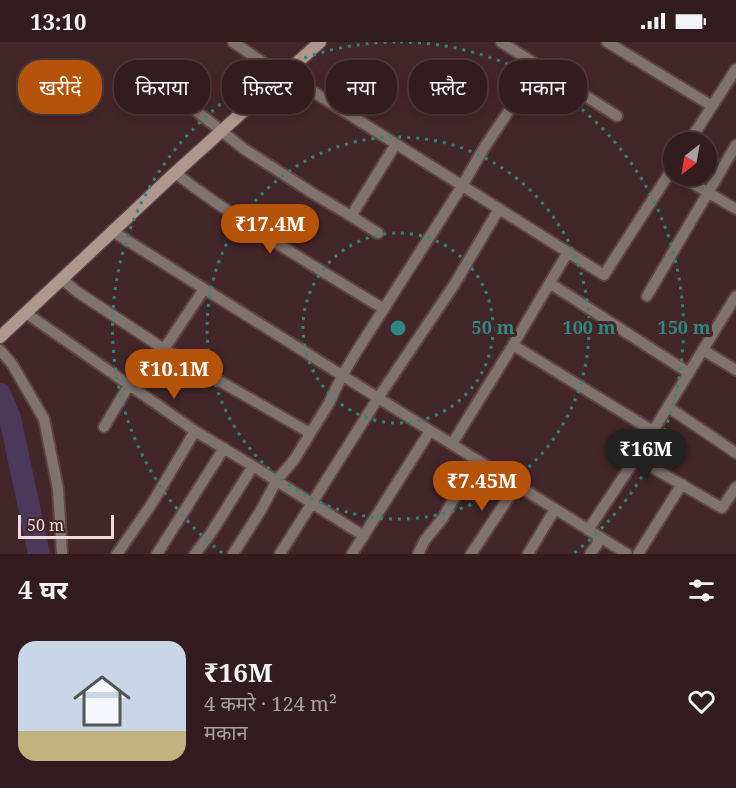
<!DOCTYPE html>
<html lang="hi">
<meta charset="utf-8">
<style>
:root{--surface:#321c1f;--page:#3d292c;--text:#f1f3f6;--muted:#a8a1a4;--line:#4d3a3d;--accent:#b45309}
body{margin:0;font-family:"Noto Serif","Noto Sans Devanagari",serif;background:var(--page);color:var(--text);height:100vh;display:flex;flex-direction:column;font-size:22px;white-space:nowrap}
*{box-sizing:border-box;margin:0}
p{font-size:20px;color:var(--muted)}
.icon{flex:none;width:33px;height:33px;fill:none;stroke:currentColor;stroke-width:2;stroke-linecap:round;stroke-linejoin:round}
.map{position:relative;height:512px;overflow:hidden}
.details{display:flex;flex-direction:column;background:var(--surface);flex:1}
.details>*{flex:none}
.guide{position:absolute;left:18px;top:18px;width:700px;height:54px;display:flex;gap:12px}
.needle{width:39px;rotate:211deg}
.tools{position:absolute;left:663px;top:90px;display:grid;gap:12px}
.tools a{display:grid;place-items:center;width:54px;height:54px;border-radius:50%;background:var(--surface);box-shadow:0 3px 9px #0003,0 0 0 2px var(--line);font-size:30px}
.scale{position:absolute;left:18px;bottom:15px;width:96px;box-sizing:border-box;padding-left:6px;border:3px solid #efdbdd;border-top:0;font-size:16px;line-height:21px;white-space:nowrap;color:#efdbdd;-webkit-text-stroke:4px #432629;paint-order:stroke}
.price{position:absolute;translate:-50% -51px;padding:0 14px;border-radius:21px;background:var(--accent);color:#fff;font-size:20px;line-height:39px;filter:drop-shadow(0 2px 3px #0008)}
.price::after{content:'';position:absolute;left:50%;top:36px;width:18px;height:14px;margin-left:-9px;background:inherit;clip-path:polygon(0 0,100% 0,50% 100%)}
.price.on{background:#222;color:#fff}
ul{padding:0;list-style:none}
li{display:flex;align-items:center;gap:18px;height:150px;padding:0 18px}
li span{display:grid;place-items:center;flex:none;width:168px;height:120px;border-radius:18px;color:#555}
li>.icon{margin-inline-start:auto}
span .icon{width:72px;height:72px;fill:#fffc;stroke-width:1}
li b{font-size:26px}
h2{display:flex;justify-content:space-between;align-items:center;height:72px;padding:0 18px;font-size:26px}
.pill{padding:0 21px;border-radius:24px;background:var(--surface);box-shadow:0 3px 9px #0003,0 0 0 2px var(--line);font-size:21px;line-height:54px}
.pill.on{background:var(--accent);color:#fff}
.status{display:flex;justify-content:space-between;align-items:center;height:42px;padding:0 30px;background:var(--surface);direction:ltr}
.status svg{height:16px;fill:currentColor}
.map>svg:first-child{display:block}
</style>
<div class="status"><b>13:10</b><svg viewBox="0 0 49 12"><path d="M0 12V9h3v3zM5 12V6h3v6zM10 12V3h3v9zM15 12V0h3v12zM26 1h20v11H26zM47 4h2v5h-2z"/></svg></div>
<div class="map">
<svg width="736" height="512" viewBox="0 0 736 512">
<rect width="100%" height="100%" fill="#432629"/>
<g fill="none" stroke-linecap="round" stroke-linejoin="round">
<path stroke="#4c385a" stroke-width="22" d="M0 352 10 376 39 512"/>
<g stroke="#5f4346" stroke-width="14">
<path id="street" d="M233 0 283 34
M501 0 617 74
M607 0 712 64
M133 29 180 57 204 75 244 107 314 152 351 174 396 102
M285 32 604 233 674 124
M689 100 736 27
M175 131C241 181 313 224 384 267
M680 134 736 167
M351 174 378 191
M112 189 627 512
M62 237 76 249 164 307 310 391
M551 242 689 331
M647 254 736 103
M26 271 195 389 253 424 364 494
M513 303 653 389 736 254
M0 308 12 322 44 377 58 447 62 512
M703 308 736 328
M668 365 736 411
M104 385 129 343 164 307 204 247
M452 402 513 303 568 210
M636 416 653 389
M588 488 636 416 722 466 736 445
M117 512 151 463 195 389
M157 512 224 406
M195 512 211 491 253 424
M233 512 261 468 277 438 294 418 329 361 342 334 355 312 462 144 484 106 518 55
M280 512 378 356 454 243 499 167
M352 512 430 389
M418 512 425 498 443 476 461 444 479 419
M471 512 517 443
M528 512 555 467
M590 512 598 501 597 494
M638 512 682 442"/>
</g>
<g stroke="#5f4346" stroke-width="15">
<path id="secondary" d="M0 295 175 131 320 0"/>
</g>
<use href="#street" stroke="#80726c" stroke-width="10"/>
<use href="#secondary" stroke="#ae988e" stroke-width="12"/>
</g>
<g fill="none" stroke="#31857f" stroke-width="3" stroke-dasharray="3 6">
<circle cx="398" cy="286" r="95"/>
<circle cx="398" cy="286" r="191"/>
<path d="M222 511A286 286 0 0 1 396 0M400 0A286 286 0 0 1 574 511"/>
</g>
<circle cx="398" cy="286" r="9" fill="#31857f" stroke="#432629" stroke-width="3"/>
<g font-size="18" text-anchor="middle" font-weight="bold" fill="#31857f" stroke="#432629" stroke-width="6" stroke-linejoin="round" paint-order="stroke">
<text x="493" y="292">50 m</text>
<text x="589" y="292">100 m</text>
<text x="684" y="292">150 m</text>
</g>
</svg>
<div class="tools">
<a><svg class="needle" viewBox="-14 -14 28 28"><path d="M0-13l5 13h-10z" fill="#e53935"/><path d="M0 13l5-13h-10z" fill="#a8a1a4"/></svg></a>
</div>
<div class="scale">50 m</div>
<b class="price" style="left:270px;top:213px">₹17.4M</b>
<b class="price" style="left:174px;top:358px">₹10.1M</b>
<b class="price on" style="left:646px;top:438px">₹16M</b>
<b class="price" style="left:482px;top:470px">₹7.45M</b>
<div class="guide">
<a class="pill on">खरीदें</a>
<a class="pill">किराया</a>
<a class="pill">फ़िल्टर</a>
<a class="pill">नया</a>
<a class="pill">फ़्लैट</a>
<a class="pill">मकान</a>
</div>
</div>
<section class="details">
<h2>4 घर<svg class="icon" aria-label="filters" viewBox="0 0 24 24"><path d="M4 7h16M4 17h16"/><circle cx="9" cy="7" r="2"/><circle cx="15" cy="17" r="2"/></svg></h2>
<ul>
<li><span style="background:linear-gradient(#c9d6e8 75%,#c2b280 0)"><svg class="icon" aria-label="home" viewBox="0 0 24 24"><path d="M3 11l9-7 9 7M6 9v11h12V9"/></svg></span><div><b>₹16M</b><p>4 कमरे · 124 m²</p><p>मकान</p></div><svg class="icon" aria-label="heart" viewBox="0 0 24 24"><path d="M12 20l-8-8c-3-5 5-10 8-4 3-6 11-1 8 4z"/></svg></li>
</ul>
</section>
